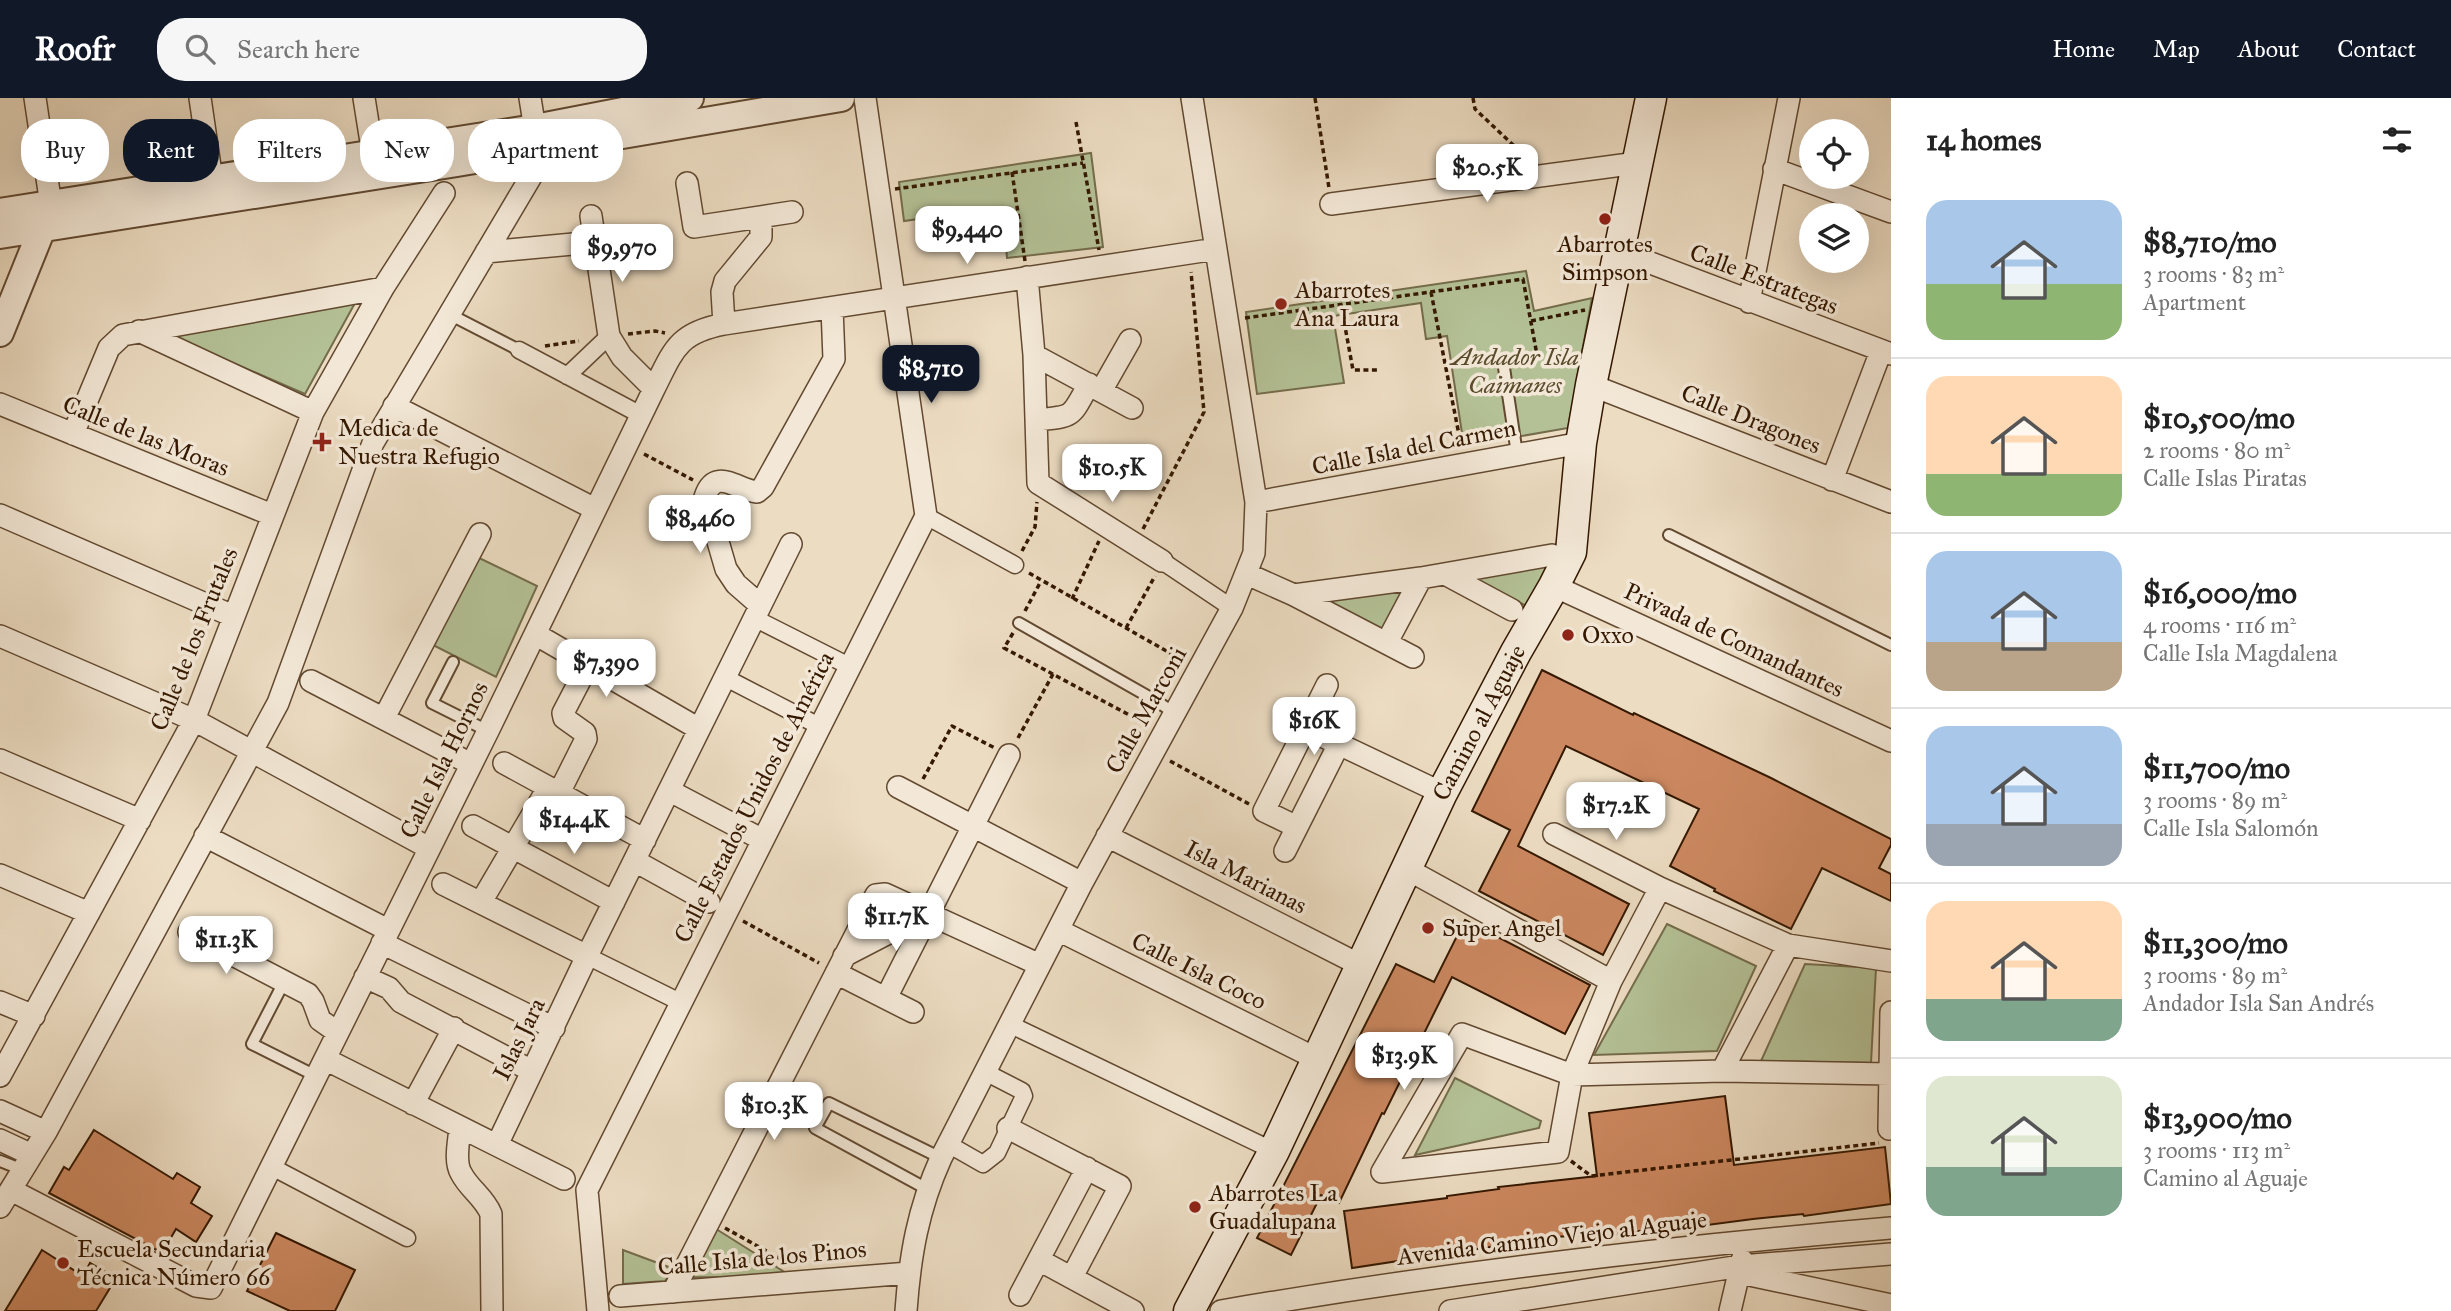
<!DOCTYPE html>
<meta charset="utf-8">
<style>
:root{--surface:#fff;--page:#f6f6f6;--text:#222;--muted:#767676;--line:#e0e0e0;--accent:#111827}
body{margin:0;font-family:"IM FELL Great Primer",serif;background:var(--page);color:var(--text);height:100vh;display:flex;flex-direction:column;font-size:26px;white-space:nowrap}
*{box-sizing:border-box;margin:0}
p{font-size:23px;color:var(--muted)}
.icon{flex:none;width:38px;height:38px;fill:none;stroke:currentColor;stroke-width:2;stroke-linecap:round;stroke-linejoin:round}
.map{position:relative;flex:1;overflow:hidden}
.details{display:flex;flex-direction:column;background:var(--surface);width:560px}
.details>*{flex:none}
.guide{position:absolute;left:21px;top:21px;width:665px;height:63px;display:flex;gap:14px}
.fabs{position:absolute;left:1799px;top:21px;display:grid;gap:14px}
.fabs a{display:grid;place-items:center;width:70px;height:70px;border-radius:50%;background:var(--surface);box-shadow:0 7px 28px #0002;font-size:35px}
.price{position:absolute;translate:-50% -60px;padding:0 16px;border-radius:14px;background:#fff;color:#222;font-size:23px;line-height:46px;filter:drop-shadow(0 2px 4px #0008)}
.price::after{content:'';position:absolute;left:50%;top:42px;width:21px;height:16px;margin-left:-10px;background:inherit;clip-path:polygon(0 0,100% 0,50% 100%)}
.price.active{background:var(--accent);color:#fff}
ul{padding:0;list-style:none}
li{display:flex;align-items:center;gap:21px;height:175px;padding:0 35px}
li+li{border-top:2px solid var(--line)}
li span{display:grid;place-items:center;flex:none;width:196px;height:140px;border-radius:21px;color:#555}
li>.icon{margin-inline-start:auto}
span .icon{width:84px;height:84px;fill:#fffc;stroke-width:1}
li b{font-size:30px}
h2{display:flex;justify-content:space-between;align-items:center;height:84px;padding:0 35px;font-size:30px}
.chip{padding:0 24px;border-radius:28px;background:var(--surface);box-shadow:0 7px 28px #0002;font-size:24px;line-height:63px}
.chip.active{background:var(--accent);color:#fff}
header{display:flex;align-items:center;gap:42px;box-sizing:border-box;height:98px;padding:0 35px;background:var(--accent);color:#fff}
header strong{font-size:33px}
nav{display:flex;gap:38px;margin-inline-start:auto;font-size:24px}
.search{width:490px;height:63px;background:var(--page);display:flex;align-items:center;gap:18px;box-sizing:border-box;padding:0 24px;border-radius:28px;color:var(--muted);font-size:26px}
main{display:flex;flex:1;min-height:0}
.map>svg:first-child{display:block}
</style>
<header>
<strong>Roofr</strong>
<div class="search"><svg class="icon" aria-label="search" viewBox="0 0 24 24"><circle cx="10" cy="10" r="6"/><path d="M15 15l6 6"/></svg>Search here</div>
<nav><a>Home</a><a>Map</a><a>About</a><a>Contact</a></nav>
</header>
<main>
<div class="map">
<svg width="1891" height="1213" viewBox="0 0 1891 1213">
<rect width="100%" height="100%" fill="#ecdcc2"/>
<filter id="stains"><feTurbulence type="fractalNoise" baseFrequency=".00286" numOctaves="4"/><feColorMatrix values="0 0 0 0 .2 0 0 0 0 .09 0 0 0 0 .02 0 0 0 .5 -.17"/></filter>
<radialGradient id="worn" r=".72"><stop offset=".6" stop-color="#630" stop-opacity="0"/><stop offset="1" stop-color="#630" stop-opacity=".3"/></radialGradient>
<path fill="#b4c196" stroke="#746c4b" stroke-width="2" d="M1091 55 1103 149 1007 160 1003 109 904 123 899 84Z
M1526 173 1534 213 1592 200 1568 330 1464 348 1447 238 1426 241 1421 205 1333 218 1344 285 1257 296 1246 214Z
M355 205 305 296 171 238Z
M475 458 537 488 496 579 431 546Z
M1556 460 1527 508 1466 479Z
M1406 489 1380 536 1314 504Z
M1667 826 1756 868 1717 953 1594 957Z
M1805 866 1876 870 1871 965 1761 963Z
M1455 980 1541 1023 1539 1030 1415 1057Z
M713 1129 794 1180 686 1179Z
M623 1152 674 1171 665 1183 623 1186Z"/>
<path fill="#cc8860" stroke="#341800" stroke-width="2" d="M1542 572 1633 617 1634 615 1771 680 1891 741V747L1879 770 1891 776V803L1822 770 1791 831 1714 793 1715 791 1670 768 1699 711 1566 648 1518 748 1629 806 1603 857 1479 793 1510 732 1472 713Z
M1465 822 1590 887 1565 936 1452 879 1384 1016 1382 1015 1339 1105 1321 1097 1291 1157 1257 1140 1396 866 1434 884Z
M1725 998 1734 1067 1885 1049 1891 1106 1804 1118 1803 1116 1753 1121 1654 1134 1653 1131 1605 1138V1135L1556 1139 1352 1170 1344 1113 1447 1100V1098L1499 1091 1498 1089 1597 1078 1589 1015Z
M94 1032 173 1081 177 1075 200 1089 191 1105 212 1118 196 1144 176 1131 162 1155 49 1095 64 1069 69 1072Z
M276 1135 355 1172 335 1213H290L247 1193Z
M42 1152 83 1178 90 1165 116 1180 96 1213H5Z"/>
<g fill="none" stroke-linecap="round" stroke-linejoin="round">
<g stroke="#624930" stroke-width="14">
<path id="service" d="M449 216 519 252
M1503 263 1517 356
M1669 437 1891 547
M1019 525 1158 604 1174 615
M453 564 432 605 488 633
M284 884 252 946 316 978
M0 1063 23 1072
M927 1091 815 1030 829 1005 941 1060"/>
</g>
<g stroke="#624930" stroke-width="19">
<path id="pedestrian" d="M519 252 641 317
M567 278 609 238
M926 418 1015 467
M1162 463 1232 510
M754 520 849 568
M724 579 819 628
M587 858 680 904
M1009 926 1274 1053
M948 1046 983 1066 997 1055 1024 998 1022 993 985 974
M272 1069 407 1140"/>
</g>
<g stroke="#624930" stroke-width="24">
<path id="minor" d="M35 0 51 107
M200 0 212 82
M364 0 375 69
M1774 71 1891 114
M687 85 694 129 792 114
M1331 106 1637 65
M591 118 609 238 622 259 654 291
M1619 153 1891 256
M486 154 595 144
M1027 179 1034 257 1038 385 1162 463
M1749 204 1789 0
M724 226 722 194 725 183 761 139V119
M139 233 313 314
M1034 257 1132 310
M1591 287 1891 404
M1101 293 1130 242
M0 306 272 417
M394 308 595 411
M1037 322C1075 318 1070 320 1089 286
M73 336 109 250 123 237 383 190
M1832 382 1881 253
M1256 404 1581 345
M0 417 233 518
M1247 476 1294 497 1421 480 1552 457
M1445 476 1512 512
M1554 488 1891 643
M1294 497 1413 559
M760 507 736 486 726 471 705 399C715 368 737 392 757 394L763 389 834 261 832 210
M535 536 699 631
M0 538 194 622 429 750
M1387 544 1421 480
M311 583 471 666
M384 620 480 436
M1305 630 1442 695
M0 662 140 722
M504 665 645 742
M898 689 1082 785
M670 693 763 742
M559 695 586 641 585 635 564 620 563 615 588 567
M473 728 614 804
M1297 729 1264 713 1327 587
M1554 736 1660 790 1788 847 1891 863
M205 738 388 832
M1107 738 1360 867
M1285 753 1339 646
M635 763 709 804
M1405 770 1611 883
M0 777 89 815
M443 786 587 858
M481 804 548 690
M1058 832 1317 961
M189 834 308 896 313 903 320 922 337 934
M382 845 554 930
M844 858 929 814
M836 875 913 914
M365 879 389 890 401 904 532 973
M886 900 1009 657
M0 904 34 918
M325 961 564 1081
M1722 973 1788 847
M0 978 194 622 313 314 383 190 444 95
M413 1006 454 930
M0 1013 46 1034
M460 1030C459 1043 454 1063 461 1075 469 1091 484 1099 491 1116L492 1213
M1008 1030 1120 1088 1072 1179
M1889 1031 1891 914
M0 1042 32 1057
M497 1047 587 858 791 446
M1382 1074 1462 936 1572 977 1722 973 1890 976
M1382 1074 1558 1054 1572 977 1611 883 1660 790
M11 1092 196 1188 211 1190 488 633 654 291C674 251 678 235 724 226L1216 151
M0 1109 46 1034 278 605 373 345 532 77C540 52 534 26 530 0
M1039 1162 1133 1213
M1740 1175 1891 1207
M673 1194 876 797 885 796 1040 867
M1020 1197 1087 1070
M620 1198 909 1175
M598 1213 587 1092 926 418 865 0
M906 1213C910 1157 918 1111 941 1060L1082 785 1232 510 1254 455 1256 404 1192 0
M1221 1213C1443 1175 1666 1149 1891 1130
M1450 1213 1741 1168 1891 1156
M1730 1213 1742 1162"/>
</g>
<g stroke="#624930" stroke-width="30">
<path id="tertiary" d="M0 114 535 30 690 0
M0 137 457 65 841 0
M0 235 48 116"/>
</g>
<g stroke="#341800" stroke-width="33">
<g id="secondary">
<path id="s1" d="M1189 1213 1274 1053 1442 695 1516 554 1554 488 1571 454 1581 345 1591 287 1651 0"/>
</g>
</g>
<path stroke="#341800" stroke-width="3.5" stroke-dasharray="5 3.5" stroke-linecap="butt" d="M1315 0 1329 90
M1473 0 1475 11 1528 61
M1076 24 1099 152
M1012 74 1025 163
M895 91 1083 65
M1431 194 1461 347
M1341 207 1353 272H1379
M1245 220 1523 181 1537 257 1515 261
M1531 223 1585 212
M628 236 655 233 665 235
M545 248 579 243
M644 356 693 382
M1143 431 1204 314 1191 174
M1022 453 1035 429 1037 404
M1029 475 1184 563
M1072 501 1099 443
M1025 513 1041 483
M1126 530 1155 478
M1013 535 1004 550 1148 627
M1018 640 1053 576
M1170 663 1249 706
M923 681 952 628 995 650
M743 823 819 865
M1571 1063 1591 1078 1879 1045
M725 1130 788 1165"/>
<use href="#service" stroke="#f3e8d7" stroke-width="10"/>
<use href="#pedestrian" stroke="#f3e8d7" stroke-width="16"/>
<use href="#minor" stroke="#f3e8d7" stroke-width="21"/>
<use href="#tertiary" stroke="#f3e8d7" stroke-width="26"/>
<use href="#secondary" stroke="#f3e8d7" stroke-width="30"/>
</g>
<g fill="#8f2418" stroke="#f3e8d7" stroke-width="2.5">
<circle cx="1605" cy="121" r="7"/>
<circle cx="1281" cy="206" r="7"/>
<path d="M318.5 333.5h7v7h7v7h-7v7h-7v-7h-7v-7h7z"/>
<circle cx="1568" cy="537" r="7"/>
<circle cx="1428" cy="830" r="7"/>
<circle cx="1195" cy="1109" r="7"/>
<circle cx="63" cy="1165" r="7"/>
</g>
<g text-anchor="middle" stroke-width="7" stroke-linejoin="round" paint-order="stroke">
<g font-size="24" fill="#341800" stroke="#f3e8d7" text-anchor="start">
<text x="1605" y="154" text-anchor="middle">Abarrotes<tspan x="1605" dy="28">Simpson</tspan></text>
<text x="1295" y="200">Abarrotes<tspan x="1295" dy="28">Ana Laura</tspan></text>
<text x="338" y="338">Medica de<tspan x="338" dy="28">Nuestra Refugio</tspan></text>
<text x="1582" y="545">Oxxo</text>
<text x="1442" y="838">Super Angel</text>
<text x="1209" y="1103">Abarrotes La<tspan x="1209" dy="28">Guadalupana</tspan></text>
<text x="77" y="1159">Escuela Secundaria<tspan x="77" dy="28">Técnica Número 66</tspan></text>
</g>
<g font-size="24" fill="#341800" stroke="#f3e8d7">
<text transform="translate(1764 181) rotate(21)" y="8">Calle Estrategas</text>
<text transform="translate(1751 321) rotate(22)" y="8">Calle Dragones</text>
<text transform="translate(146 338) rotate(22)" y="8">Calle de las Moras</text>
<text transform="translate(1414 349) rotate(-11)" y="8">Calle Isla del Carmen</text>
<text transform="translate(194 541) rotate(-68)" y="8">Calle de los Frutales</text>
<text transform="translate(1734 542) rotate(25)" y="8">Privada de Comandantes</text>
<text transform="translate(1146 612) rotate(-61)" y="8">Calle Marconi</text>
<text dy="8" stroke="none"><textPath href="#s1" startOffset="656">Camino al Aguaje</textPath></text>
<text transform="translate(444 662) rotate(-64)" y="8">Calle Isla Hornos</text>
<text transform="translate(754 699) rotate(-63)" y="8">Calle Estados Unidos de América</text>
<text transform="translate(1246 779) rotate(27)" y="8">Isla Marianas</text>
<text transform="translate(1199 873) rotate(26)" y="8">Calle Isla Coco</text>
<text transform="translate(519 941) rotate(-64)" y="8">Islas Jara</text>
<text transform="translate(1552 1140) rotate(-7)" y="8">Avenida Camino Viejo al Aguaje</text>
<text transform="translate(762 1160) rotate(-5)" y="8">Calle Isla de los Pinos</text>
</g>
<g font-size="24" font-style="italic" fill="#5a4b2d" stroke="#f3e8d7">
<text x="1515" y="267">Andador Isla<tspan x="1515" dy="28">Caimanes</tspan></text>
</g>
</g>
<rect width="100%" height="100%" filter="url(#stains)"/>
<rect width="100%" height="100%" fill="url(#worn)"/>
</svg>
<div class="fabs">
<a><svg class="icon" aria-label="locate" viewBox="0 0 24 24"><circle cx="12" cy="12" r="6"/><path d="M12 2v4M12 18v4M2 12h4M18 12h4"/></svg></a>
<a><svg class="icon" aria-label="layers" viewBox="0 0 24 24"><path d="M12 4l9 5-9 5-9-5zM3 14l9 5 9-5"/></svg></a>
</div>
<b class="price" style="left:1487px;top:106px">$20.5K</b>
<b class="price" style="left:967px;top:168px">$9,440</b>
<b class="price" style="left:622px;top:186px">$9,970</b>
<b class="price active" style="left:931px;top:307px">$8,710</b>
<b class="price" style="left:1112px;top:406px">$10.5K</b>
<b class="price" style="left:700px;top:457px">$8,460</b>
<b class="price" style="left:606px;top:601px">$7,390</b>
<b class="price" style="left:1314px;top:659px">$16K</b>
<b class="price" style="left:1616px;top:744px">$17.2K</b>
<b class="price" style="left:574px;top:758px">$14.4K</b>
<b class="price" style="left:896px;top:855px">$11.7K</b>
<b class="price" style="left:226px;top:878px">$11.3K</b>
<b class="price" style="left:1404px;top:994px">$13.9K</b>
<b class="price" style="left:774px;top:1044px">$10.3K</b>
<div class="guide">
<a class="chip">Buy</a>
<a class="chip active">Rent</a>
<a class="chip">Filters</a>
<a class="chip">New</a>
<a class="chip">Apartment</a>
</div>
</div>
<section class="details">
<h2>14 homes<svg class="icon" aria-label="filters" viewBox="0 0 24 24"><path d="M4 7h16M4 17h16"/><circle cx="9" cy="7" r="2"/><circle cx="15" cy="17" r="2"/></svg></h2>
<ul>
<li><span style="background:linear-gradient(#a9c7e8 60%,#8fb573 0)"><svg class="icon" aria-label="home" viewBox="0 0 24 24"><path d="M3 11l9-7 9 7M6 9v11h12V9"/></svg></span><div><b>$8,710/mo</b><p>3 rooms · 83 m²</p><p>Apartment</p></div></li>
<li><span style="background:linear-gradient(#ffd9b3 70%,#8fb573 0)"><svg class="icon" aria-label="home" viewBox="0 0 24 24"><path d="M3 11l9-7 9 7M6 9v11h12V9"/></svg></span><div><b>$10,500/mo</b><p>2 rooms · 80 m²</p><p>Calle Islas Piratas</p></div></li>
<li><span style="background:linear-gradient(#a9c7e8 65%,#b9a48a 0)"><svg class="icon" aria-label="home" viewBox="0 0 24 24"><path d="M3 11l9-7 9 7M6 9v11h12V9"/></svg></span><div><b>$16,000/mo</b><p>4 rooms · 116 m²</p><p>Calle Isla Magdalena</p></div></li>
<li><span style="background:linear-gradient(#a9c7e8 70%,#9aa5b1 0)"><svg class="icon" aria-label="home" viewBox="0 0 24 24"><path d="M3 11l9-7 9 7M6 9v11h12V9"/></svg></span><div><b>$11,700/mo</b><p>3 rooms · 89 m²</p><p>Calle Isla Salomón</p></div></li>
<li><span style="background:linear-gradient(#ffd9b3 70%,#7fa58c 0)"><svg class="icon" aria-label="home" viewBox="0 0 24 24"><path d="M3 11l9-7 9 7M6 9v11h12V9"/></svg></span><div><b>$11,300/mo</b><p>3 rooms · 89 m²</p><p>Andador Isla San Andrés</p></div></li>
<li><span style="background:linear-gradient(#dfe7d0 65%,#7fa58c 0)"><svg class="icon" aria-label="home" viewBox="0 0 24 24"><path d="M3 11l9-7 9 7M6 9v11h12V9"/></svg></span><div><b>$13,900/mo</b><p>3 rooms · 113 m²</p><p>Camino al Aguaje</p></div></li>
</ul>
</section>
</main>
